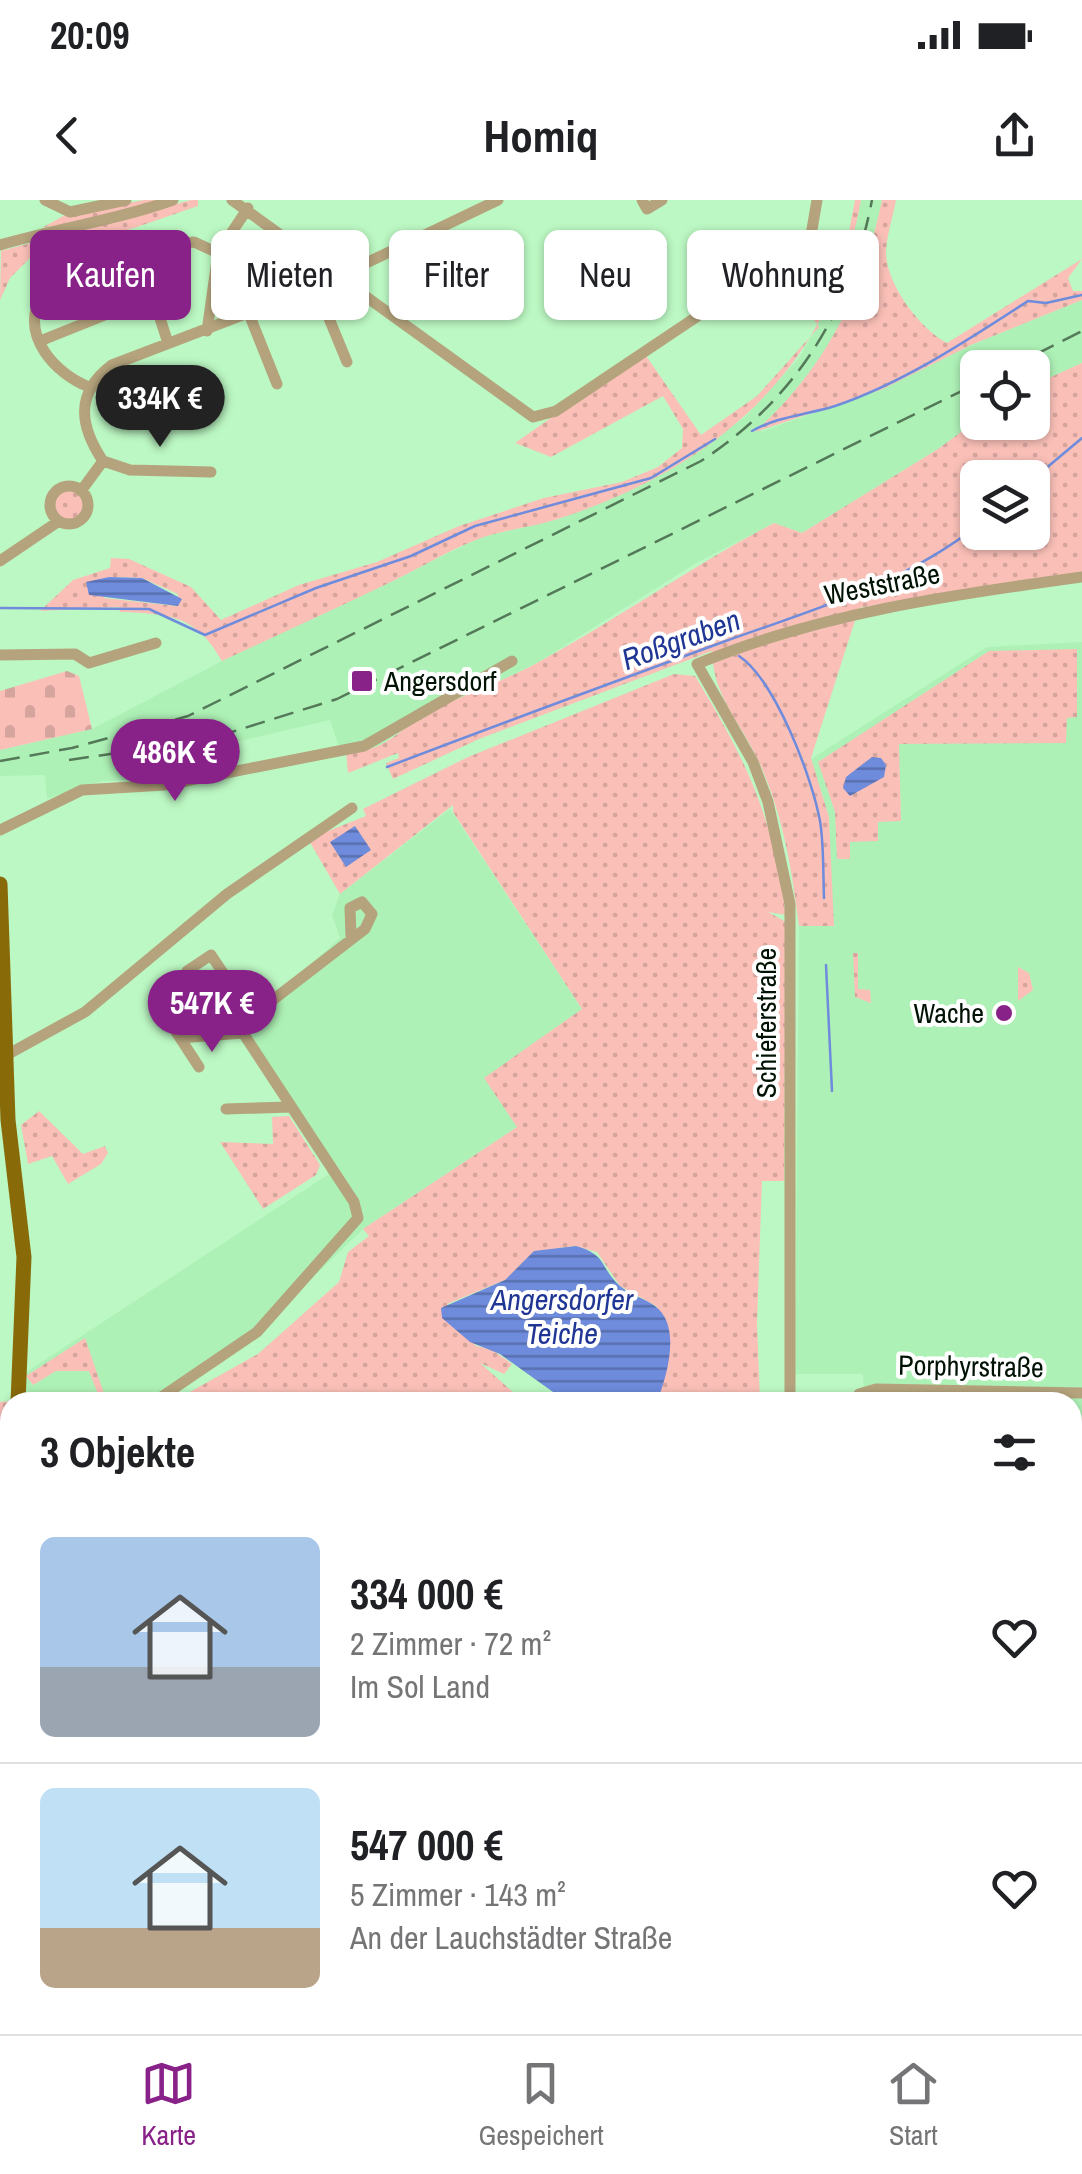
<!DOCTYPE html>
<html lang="de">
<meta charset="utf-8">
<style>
:root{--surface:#fff;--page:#f2f2f2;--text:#202124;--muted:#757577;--line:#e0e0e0;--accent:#882188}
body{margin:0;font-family:"Archivo Narrow",sans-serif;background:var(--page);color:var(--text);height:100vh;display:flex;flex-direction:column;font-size:38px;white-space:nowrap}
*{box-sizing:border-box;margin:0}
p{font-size:32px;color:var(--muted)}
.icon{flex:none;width:55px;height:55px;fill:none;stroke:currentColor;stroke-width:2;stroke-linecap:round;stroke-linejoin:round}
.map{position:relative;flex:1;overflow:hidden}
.details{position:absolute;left:0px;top:1192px;width:1082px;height:642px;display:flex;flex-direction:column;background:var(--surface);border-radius:30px 30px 0 0;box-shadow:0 2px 8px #0004}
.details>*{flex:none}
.hud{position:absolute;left:30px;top:30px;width:1022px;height:90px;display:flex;gap:20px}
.controls{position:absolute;left:960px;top:150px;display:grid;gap:20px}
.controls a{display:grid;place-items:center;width:90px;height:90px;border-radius:15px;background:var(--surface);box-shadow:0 2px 8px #0004;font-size:50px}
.price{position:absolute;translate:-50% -85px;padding:0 22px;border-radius:35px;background:var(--accent);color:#fff;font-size:32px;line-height:65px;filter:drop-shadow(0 2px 5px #0008)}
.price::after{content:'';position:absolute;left:50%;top:60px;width:30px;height:22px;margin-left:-15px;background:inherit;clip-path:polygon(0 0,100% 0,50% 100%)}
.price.on{background:#222;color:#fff}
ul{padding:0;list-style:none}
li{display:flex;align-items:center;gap:30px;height:250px;padding:0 40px}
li+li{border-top:2px solid var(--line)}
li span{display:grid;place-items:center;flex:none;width:280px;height:200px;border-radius:15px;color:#555}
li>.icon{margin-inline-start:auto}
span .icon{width:120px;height:120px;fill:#fffc;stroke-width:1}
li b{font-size:42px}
h2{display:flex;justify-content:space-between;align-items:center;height:120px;padding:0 40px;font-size:42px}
.chip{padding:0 35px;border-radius:15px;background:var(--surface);box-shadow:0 2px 8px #0004;font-size:35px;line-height:90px}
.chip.on{background:var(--accent);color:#fff}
.status{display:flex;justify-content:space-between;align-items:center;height:70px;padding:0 50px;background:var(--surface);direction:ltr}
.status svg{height:28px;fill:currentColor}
header{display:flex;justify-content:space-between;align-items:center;height:130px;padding:0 40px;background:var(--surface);font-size:45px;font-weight:800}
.tabs{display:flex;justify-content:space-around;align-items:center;height:140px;border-top:2px solid var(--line);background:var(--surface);font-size:28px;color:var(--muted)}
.tabs a{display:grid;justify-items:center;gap:5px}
.tabs .on{color:var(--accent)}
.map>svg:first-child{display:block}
</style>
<div class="status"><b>20:09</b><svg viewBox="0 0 49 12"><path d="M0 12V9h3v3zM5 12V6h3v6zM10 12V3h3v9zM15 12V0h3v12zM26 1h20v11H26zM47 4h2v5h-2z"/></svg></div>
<header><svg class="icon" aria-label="back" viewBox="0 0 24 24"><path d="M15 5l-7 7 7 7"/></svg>Homiq<svg class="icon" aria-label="share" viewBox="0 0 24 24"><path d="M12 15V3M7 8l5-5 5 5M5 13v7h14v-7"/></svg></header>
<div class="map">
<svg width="1082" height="1834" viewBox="0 0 1082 1834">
<defs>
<pattern id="green-dots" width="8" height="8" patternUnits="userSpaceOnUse" patternTransform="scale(2.5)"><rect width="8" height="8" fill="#fac0b8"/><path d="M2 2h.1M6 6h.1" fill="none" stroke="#d4a49d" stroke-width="1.8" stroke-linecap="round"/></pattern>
<pattern id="cemetery-stones" width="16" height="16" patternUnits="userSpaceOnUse" patternTransform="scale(2.5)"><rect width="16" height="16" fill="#fac0b8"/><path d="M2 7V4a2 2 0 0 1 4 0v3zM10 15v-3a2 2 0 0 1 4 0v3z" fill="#d4a49d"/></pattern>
<pattern id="water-rules" width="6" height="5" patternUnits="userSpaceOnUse" patternTransform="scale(2.5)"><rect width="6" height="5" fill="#6e8bdc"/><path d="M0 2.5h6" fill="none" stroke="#5870b0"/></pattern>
</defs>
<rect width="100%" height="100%" fill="#bcf8c3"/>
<path fill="#aef1b6" d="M861 0H882L869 61 836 132 809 176 760 232 883 189 971 145 1082 100V163L1033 185 1032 168H978L977 220 938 249 802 333 774 323 698 362 537 463 419 519 374 549 346 552 338 544 330 520 162 559 163 579 102 581 47 599 45 575 0 576V550L92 529 222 461 482 337 557 320 622 294 681 263 745 217 799 158 836 92Z
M1082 442V1710H1072V1202H864L863 1174H795L799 726H833L829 617 811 559 987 447Z
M450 609 582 809 485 878 517 927 363 1029 257 1132 154 1202H18L19 1177 332 972 243 833 252 816 340 738 332 715 340 694Z
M1073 1741 1082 1742V1834L1020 1829V1825H1072Z"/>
<path fill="url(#green-dots)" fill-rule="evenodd" d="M144 0H166L129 12 42 28 65 15Z
M191 0H198V6L131 29 37 51 10 78 0 100 1 51Z
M855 0H861C831 168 717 267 558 319 534 327 508 329 484 337 454 347 424 366 395 380 337 408 280 434 222 461 196 415 170 414 120 412L119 407 40 411 73 380 110 368 111 358 129 359 191 387 221 420 299 385 377 362 459 326 544 298 622 282 658 267 682 248 683 229 663 196 551 257 515 243 644 153 701 235 757 196 819 127 803 103 817 77 818 52 844 58ZM109 377 142 378 178 394 177 406 104 398Z
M882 0H896C893 17 886 37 886 54 887 85 920 129 947 143L1082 59 1068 78 1073 91H1082V100L971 145 883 189 755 232C827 166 862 95 882 0Z
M1082 163V373L859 408 811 558 829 617 834 726H799C792 670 783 614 759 562 740 521 713 497 712 451L479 539 393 579 386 563 399 558 398 553 348 573 346 552C380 553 394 535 420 518 456 496 500 483 537 463 618 419 692 366 774 323L802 333 938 249 977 220 1032 222 1033 185ZM978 278H1032V332H978Z
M178 183 188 198 186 223 124 217 135 196Z
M54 305a15 15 0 1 1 30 0a15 15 0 1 1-30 0Z
M1077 449V517L1067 518 1066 543 899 544 901 621 878 622V641L850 642V659H837L835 612 818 562 989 451Z
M674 474 695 476C747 562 772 613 786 715L768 712 786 722 784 981H762L757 1123 760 1202H657L667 1166 669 1129 656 1106 620 1086 597 1052 575 1046 547 1050 505 1080 447 1104 476 1146 491 1149 512 1164 504 1174 480 1163 524 1202H172L258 1154 339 1082 348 1052 369 1036 363 1029 517 927 484 878 582 809 453 612V605L340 694 308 639 366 616 363 609 468 557Z
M853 753H858V789L870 790 871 803 855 797Z
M1018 767 1029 773 1033 790 1018 801Z
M39 911 83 954 105 946 108 953 101 964 68 984 52 956 28 964 21 925Z
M289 916 320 965 316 975 263 1009 220 942 273 944 272 917Z
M85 1138 107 1202H101L89 1171H56L33 1185 26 1176Z
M13 1201 10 1202 0 1314V1202Z
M8 1545 5 1629 10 1627V1642L0 1649V1591Z
M0 1690 10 1694V1773H0Z
M0 1807 10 1808V1825H335L474 1834H0Z
M951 1825H1021L1082 1834H1023Z"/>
<path fill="url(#cemetery-stones)" d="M67 471 79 476 92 529 0 550V491Z"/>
<path fill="url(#water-rules)" d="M109 377 142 378 182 399 178 406 89 395 86 382Z
M872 557 881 558 886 565 884 577 850 596 843 588 846 577Z
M355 626 371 650 346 667 330 642Z
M576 1046C608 1055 599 1067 620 1086 630 1095 644 1098 655 1106 682 1126 667 1176 657 1202H567L500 1154 470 1142 442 1118 441 1108 505 1080 534 1051Z"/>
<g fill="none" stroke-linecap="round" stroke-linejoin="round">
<path stroke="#6e8bdc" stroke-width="2.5" d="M752 231C779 216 806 215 835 206 903 183 968 140 1028 101L1046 103 1082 95
M1032 280 1082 238
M0 408 149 409 205 435 316 388 411 356 475 326 651 278 715 239
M739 456C775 480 812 577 820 621 824 645 823 673 824 698
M387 567C499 524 611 483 723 442 811 410 903 385 978 325
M826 765 832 891"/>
<path stroke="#b4a37c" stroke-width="11" d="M45 0 70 12 126 0
M232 0 533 217 556 211 777 63 808 53 817 0
M642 0 647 9 662 0
M0 45C58 28 117 20 173 0
M117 70 126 103
M316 87 347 162
M249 114 277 184
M207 131 218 53 248 8
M40 141 140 101 158 112 168 143
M89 187C56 174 21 137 40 99L78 78 150 60 176 44 194 42 218 53
M103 261C79 225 75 193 112 165L316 87 498 0
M103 261 130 270 211 272
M50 305a19 19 0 1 1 38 0a19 19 0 1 1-38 0Z
M81 291 103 261
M0 361 59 321
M0 455 75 454 89 463 156 443
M0 630 82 590 165 585 364 546 512 461
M187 771 211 755 252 816
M156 801 199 867
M180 838 243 833
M3 857 85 812 227 694 352 608
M226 909 290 907
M154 1202 257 1132 358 1018 354 1002 243 833 252 816 365 729 372 714 362 702 350 708 351 736
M790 1202V704L768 602 753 562 697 464C821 413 950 395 1082 377
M853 1202 859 1194 876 1189 1082 1193
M1072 1730 1082 1731"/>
<path stroke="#886a09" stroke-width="15" d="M0 684 8 920 24 1057 18 1202
M0 1333 10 1299"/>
<path stroke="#6d5823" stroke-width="18" d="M0 1784 10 1785
M0 1798H10
M485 1825 643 1834
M743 1825 880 1834
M915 1825 991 1834"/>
<path stroke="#547959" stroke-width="2.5" stroke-dasharray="20 10" stroke-linecap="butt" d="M1009 168 1082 131
M69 560 206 540 337 499 978 183
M0 561 72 548 188 516 701 261C795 200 851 110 872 0"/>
</g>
<g fill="#882188" stroke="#fff" stroke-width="4">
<rect x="350" y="469" width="24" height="24" rx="5"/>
<circle cx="1004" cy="813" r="10"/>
</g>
<g text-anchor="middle" stroke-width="8" stroke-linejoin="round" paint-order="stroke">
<g font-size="28" fill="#001203" stroke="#fff">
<text transform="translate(882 384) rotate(-11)" y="10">Weststraße</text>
<text transform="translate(766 823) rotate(-90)" y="10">Schieferstraße</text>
<text transform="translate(971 1166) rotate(1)" y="10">Porphyrstraße</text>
</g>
<g font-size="28" fill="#001203" stroke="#fff" text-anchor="start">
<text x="384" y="491">Angersdorf</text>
<text x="984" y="823" text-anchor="end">Wache</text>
</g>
<g font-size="30" font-style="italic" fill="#203694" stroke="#fff">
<text transform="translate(681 440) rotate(-20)" y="10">Roßgraben</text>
<text x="562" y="1110">Angersdorfer<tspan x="562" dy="34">Teiche</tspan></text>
</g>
</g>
</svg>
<div class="controls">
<a><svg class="icon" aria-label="locate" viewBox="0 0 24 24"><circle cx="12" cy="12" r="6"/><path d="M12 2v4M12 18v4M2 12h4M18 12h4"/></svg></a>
<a><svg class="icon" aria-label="layers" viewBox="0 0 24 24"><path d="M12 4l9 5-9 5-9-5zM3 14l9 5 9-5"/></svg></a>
</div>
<b class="price on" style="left:160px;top:250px">334K €</b>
<b class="price" style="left:175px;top:604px">486K €</b>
<b class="price" style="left:212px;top:855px">547K €</b>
<div class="hud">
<a class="chip on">Kaufen</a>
<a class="chip">Mieten</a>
<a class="chip">Filter</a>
<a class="chip">Neu</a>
<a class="chip">Wohnung</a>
</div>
<section class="details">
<h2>3 Objekte<svg class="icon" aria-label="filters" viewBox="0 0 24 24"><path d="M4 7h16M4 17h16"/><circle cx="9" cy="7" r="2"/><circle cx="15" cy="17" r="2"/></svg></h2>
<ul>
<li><span style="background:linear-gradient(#a9c7e8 65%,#9aa5b1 0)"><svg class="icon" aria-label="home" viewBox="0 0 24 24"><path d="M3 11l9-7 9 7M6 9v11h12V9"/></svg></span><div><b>334 000 €</b><p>2 Zimmer · 72 m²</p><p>Im Sol Land</p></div><svg class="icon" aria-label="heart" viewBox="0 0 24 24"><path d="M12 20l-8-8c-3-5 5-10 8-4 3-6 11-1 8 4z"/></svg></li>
<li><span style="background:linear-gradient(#bfe0f5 70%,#b9a48a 0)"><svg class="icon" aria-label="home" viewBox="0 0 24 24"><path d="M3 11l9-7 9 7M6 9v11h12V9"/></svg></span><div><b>547 000 €</b><p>5 Zimmer · 143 m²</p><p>An der Lauchstädter Straße</p></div><svg class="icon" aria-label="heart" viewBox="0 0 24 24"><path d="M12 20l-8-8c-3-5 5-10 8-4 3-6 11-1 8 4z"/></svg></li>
</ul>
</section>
</div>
<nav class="tabs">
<a class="on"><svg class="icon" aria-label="map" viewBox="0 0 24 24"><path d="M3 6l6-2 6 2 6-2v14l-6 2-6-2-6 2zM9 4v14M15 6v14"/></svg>Karte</a>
<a><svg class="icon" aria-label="saved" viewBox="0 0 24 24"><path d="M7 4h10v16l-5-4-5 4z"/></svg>Gespeichert</a>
<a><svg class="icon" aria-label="home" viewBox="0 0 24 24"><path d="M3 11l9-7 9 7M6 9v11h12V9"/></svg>Start</a>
</nav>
